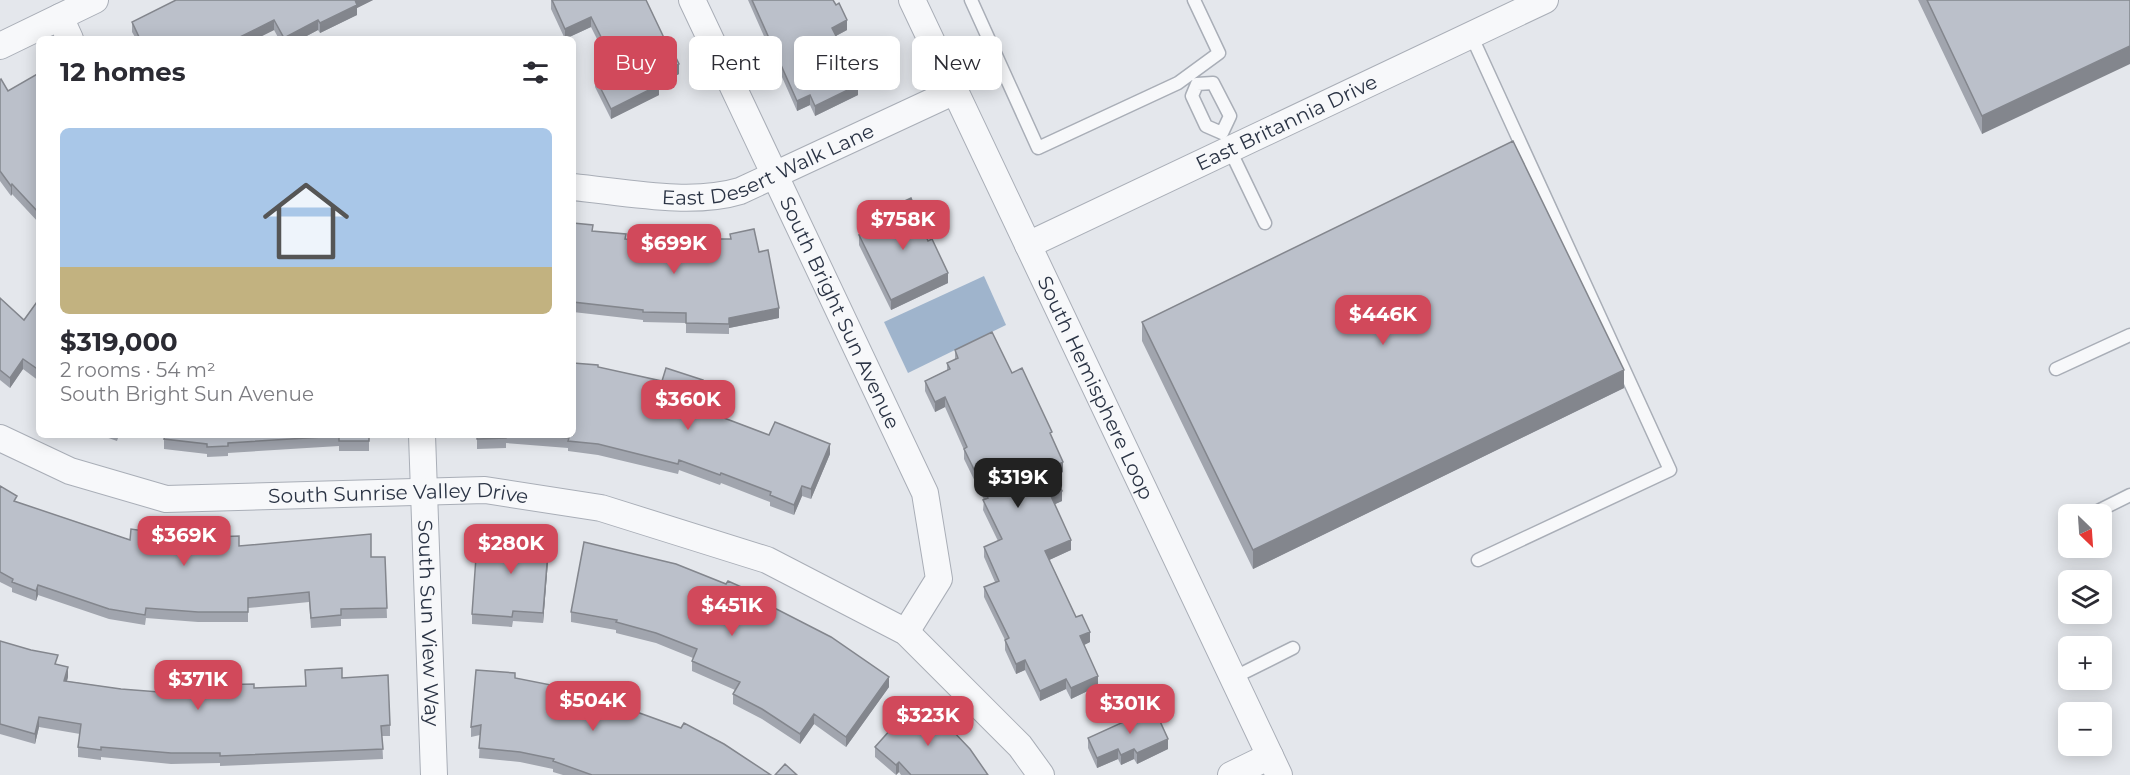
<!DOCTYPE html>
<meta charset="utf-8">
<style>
:root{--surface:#fff;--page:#f7f7f7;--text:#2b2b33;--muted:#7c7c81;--accent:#d1495b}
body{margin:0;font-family:Montserrat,sans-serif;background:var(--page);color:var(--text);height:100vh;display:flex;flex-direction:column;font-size:22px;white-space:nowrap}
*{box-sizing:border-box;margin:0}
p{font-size:20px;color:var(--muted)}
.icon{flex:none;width:33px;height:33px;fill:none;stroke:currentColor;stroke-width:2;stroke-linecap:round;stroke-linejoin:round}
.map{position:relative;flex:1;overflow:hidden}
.sheet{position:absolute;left:36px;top:36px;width:540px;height:402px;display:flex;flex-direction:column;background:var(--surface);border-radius:9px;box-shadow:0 3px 15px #0003}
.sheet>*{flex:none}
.hud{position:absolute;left:594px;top:36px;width:570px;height:54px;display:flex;gap:12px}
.needle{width:39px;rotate:155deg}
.buttons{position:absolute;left:2058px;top:504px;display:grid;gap:12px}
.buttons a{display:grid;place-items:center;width:54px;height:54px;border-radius:9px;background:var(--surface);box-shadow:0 3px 15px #0003;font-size:30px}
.price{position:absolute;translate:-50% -51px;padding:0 14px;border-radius:12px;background:var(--accent);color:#fff;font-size:20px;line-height:39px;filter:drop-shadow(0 2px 3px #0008)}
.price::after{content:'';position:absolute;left:50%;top:36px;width:18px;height:14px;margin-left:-9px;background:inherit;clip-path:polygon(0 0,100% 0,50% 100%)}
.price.on{background:#222;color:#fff}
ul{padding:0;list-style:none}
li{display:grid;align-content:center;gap:12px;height:318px;padding:0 24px}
li span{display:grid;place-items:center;height:186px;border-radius:9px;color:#555}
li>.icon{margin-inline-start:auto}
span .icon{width:108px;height:108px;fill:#fffc;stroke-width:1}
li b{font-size:26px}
h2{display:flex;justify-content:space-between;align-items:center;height:72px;padding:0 24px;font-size:26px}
.tag{padding:0 21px;border-radius:9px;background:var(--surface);box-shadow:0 3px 15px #0003;font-size:21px;line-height:54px}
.tag.on{background:var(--accent);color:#fff}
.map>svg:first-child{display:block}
</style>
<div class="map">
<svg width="2130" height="775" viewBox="0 0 2130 775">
<rect width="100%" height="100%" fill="#e4e7ec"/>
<path fill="#9fb4cc" d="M984 276 1006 325 908 373 884 322Z"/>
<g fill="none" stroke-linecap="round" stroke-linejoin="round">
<g stroke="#a9aeb7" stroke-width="15">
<path id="service" d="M971 0 1038 148 1178 83 1219 53 1194 0
M1471 35 1670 470 1478 560
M1213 83 1230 116 1222 133 1206 126 1192 96 1197 84Z
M1229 148 1265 223
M2056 369 2130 335
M2096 512 2130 495
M1233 678 1293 648"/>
</g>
<g stroke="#a9aeb7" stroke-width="28">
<g id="minor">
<path id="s1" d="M692 0 925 493 939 579 906 632"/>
<path id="s2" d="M912 0 1279 775"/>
<path d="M60 17 70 39"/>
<path d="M0 46 95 0"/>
<path id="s3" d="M573 187C624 192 691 206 740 191L955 91"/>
<path id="s4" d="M1028 245 1545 0"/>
<path id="s5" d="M422 435 434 775"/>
<path id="s6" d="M0 438 70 471 166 499 485 490 601 508 767 560 906 632 1020 746 1041 775"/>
<path d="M1231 775 1270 756"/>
</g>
</g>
<use href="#service" stroke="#f7f8fa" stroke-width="12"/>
<use href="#minor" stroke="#f7f8fa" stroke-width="26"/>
</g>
<path fill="#a1a5ae" d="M176 0H373L357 8V15L320 33 318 30 301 39H279L274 30 256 39H136L132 32V22Z
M551 0H646L679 74 659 85V95L611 119 595 87V77L612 69 591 27 565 39 551 9Z
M748 0H833L847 30 836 36 839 47 858 95 815 116 810 105 797 111Z
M1918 0H2130L1982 134Z
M39 73V223L12 194 11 196 0 181V80L8 91Z
M874 215 928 241 948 283 891 310 859 245V235L876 228 874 225Z
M573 223 593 231 626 239 687 241 730 239V234L759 252 779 318 729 328V334L686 333V323L643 322V320L573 312Z
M0 298 24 320 39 299V381L23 369 10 388 0 380Z
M1142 322 1624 388 1253 569 1142 341Z
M955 350 1012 373 1052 438 1063 472 1055 476 1062 501 1055 504 1071 550 1049 560 1076 617 1090 642 1084 645 1098 686 1071 699 1066 689 1040 701 1025 670 1016 674 1005 650V640L984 597V587L995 582 984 557V547L998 541 983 510 984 500 964 459V450L945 407 935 412 925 391V381L947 370V363L955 360Z
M598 367 703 390 698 408 769 435 830 454 811 499 802 496 794 515 770 506V502L721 483 720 485 679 470 678 474 598 455 568 451V448L506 443V448L477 449V435H573Z
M100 435H119L117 441Z
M369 435V451H339V446L228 453V456L207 457V454L164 449V439Z
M0 486 17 502 130 540 158 536 239 546 371 557H385L387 618 341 619V626L311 628 309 602 248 608V622H198L146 618 145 625 109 619 38 595 36 601 12 592V588L0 582Z
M549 549 543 623 513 621 512 627 472 624V614L488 558Z
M755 597 889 687 846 747 814 724 800 744 762 719 733 704V694L735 690 692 671V661L693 658 656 643 616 633V630L571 622V612Z
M0 641 58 665 68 677 67 681 121 689 172 693 209 685 254 688 305 686V670L342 678 390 725V736H382L383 759 220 766V763L171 764 101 757V760L78 757V747L80 734 39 727 35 744 0 734Z
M515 678 771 775H563L553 772V769L520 762 479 758 480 735 471 737V727Z
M1088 738 1168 749 1137 764 1134 759 1121 765 1118 759 1097 768 1088 748Z
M875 747 988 775H901L899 772 896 775 875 757Z"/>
<path fill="#83868d" d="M354 0H373L357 8V15L320 33V23Z
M591 17V27L565 39V29Z
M274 20V30L256 39H236Z
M318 20V30L301 39H284V38Z
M847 20V30L832 38V28Z
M2130 46V64L1982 134V116Z
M679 64V74L655 87V77Z
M659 85V95L611 119V109Z
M858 85V95L815 116V106Z
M810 95V105L797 111V101Z
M12 184V194L11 196V186Z
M948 273V283L891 310V300Z
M779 308V318L729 328V318Z
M23 359V369L10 388V378Z
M1624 370V388L1253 569V550Z
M703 380V390L695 417V407Z
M945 397V407L935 412V402Z
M830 444V454L811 499V489Z
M1063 462V472L1051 478V468Z
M802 486V496L794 515V505Z
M1062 491V501L1051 506V496Z
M549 539V549L543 623V613Z
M1071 540V550L1045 562V551Z
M38 585V595L36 601V591Z
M1090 632V642L1080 647V636Z
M1025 660V670L1016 674V664Z
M68 667V677L64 691V681Z
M1098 676V686L1071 699V688Z
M889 677V687L846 747V737Z
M1066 679V689L1040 701V691Z
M814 714V724L800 744V734Z
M39 717V727L35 744V734Z
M1168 739V749L1137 764V753Z
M1118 749V759L1097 768V758Z
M1134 749V759L1121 765V755Z
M899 762V772L896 775V765Z"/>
<path fill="#bbc0ca" stroke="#83868d" stroke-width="1.5" d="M176 0H355L357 5 320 23 318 20 284 38 274 20 236 39H140L132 22Z
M552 0H646L666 42 668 41 679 64 655 77 659 85 611 109 595 77 616 67 591 17 565 29Z
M752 0H833L836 5 839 3 847 20 832 28 839 42 837 43 858 85 815 106 810 95 797 101Z
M1927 0H2130V46L1982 116Z
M39 73V213L12 184 11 186 0 171V80L1 79 8 91Z
M1513 141 1624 370 1253 550 1142 322Z
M911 198 928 241 932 239 948 273 891 300 859 235 880 227 874 215Z
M573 223 593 225 592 231 626 234 625 239 687 241V239H731L730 234 754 229 759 252 768 250 779 308 729 318V324L686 323V313L643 312V310L573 302Z
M0 298 24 320 39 299V370L23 359 10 378 0 370Z
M992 332 1012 373 1022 368 1052 432 1050 433 1063 462 1051 468 1062 491 1051 496 1071 540 1045 551 1076 617 1082 615 1090 632 1080 636 1098 676 1071 688 1066 679 1040 691 1025 660 1016 664 1005 640 1009 638 984 587 999 581 984 547 1002 539 983 500 988 498 964 449 967 447 945 397 935 402 925 381 950 369 947 363 958 358 955 350Z
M573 363 598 365V367L662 381 666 368 703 380 695 407 769 435 775 422 830 444 811 489 802 486 794 505 770 495 771 492 721 473 720 475 679 460 678 464 598 444 568 441 569 438 536 435H573Z
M165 435H369V441H339V436L228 443V446L207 447V444L164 439Z
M477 435H506V438L477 439Z
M0 486 17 496 14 501 130 540 131 529 158 533V536L212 539V537L239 536V546L371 534V557H385L387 608 341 609V615L311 618 309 592 248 598V612H198L146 608 145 615 109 609 38 585 36 591 12 582 13 579 0 572Z
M490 526 518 527V537L549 539 543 613 513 611 512 617 472 614 476 557 488 558Z
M584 542 676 564 726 584 728 581 755 593 753 597 831 637 889 677 846 737 814 714 800 734 762 709 733 694 740 682 692 661 697 649 656 633 616 622 617 620 571 612Z
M0 641 31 650 58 655 55 664 68 667 64 681 121 689 172 693V679H209V685L254 684V688L306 686 305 670 342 668V678L388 675 390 725 381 726 383 749 220 756V753H171L101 747V750L78 747 81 724 39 717 35 734 0 724Z
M476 670 515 673V678L576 690 681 728 684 723 724 744 771 775H592L553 761 554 759 520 752 479 748 481 725 471 727Z
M916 701 949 731 951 729 970 749 988 775H911L899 762 896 765 875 747Z
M1154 708 1168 739 1137 753 1134 749 1121 755 1118 749 1097 758 1088 738Z
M785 764 797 775H775Z"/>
<g text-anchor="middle" stroke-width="5" stroke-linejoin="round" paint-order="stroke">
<g font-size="20" fill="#2b3445" stroke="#f4f6f9">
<text dy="7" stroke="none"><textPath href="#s4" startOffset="286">East Britannia Drive</textPath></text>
<text dy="7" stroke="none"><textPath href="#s3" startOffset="202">East Desert Walk Lane</textPath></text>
<text dy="7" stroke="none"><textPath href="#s1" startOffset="346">South Bright Sun Avenue</textPath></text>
<text dy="7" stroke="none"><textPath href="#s2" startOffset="429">South Hemisphere Loop</textPath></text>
<text dy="7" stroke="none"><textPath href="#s6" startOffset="410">South Sunrise Valley Drive</textPath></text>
<text dy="7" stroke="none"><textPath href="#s5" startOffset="188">South Sun View Way</textPath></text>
</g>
</g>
</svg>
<div class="buttons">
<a><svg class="needle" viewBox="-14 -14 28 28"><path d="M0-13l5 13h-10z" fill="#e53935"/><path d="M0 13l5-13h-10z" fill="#7c7c81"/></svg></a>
<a><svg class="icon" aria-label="layers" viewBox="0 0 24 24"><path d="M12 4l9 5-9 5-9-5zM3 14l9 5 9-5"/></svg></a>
<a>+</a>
<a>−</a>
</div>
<b class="price" style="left:903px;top:251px">$758K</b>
<b class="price" style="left:674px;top:275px">$699K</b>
<b class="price" style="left:1383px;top:346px">$446K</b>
<b class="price" style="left:688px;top:431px">$360K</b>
<b class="price on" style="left:1018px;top:509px">$319K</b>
<b class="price" style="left:184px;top:567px">$369K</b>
<b class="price" style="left:511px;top:575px">$280K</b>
<b class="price" style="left:732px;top:637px">$451K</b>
<b class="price" style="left:198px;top:711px">$371K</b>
<b class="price" style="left:593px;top:732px">$504K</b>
<b class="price" style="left:1130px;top:735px">$301K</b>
<b class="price" style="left:928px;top:747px">$323K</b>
<div class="hud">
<a class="tag on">Buy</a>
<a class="tag">Rent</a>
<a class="tag">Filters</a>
<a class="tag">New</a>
</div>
<section class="sheet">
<h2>12 homes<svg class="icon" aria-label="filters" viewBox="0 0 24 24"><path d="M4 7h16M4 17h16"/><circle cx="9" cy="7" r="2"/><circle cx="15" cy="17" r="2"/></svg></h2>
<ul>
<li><span style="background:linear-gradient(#a9c7e8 75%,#c2b280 0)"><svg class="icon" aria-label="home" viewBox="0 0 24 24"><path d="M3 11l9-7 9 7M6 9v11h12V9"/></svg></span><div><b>$319,000</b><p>2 rooms · 54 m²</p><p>South Bright Sun Avenue</p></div></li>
</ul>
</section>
</div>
